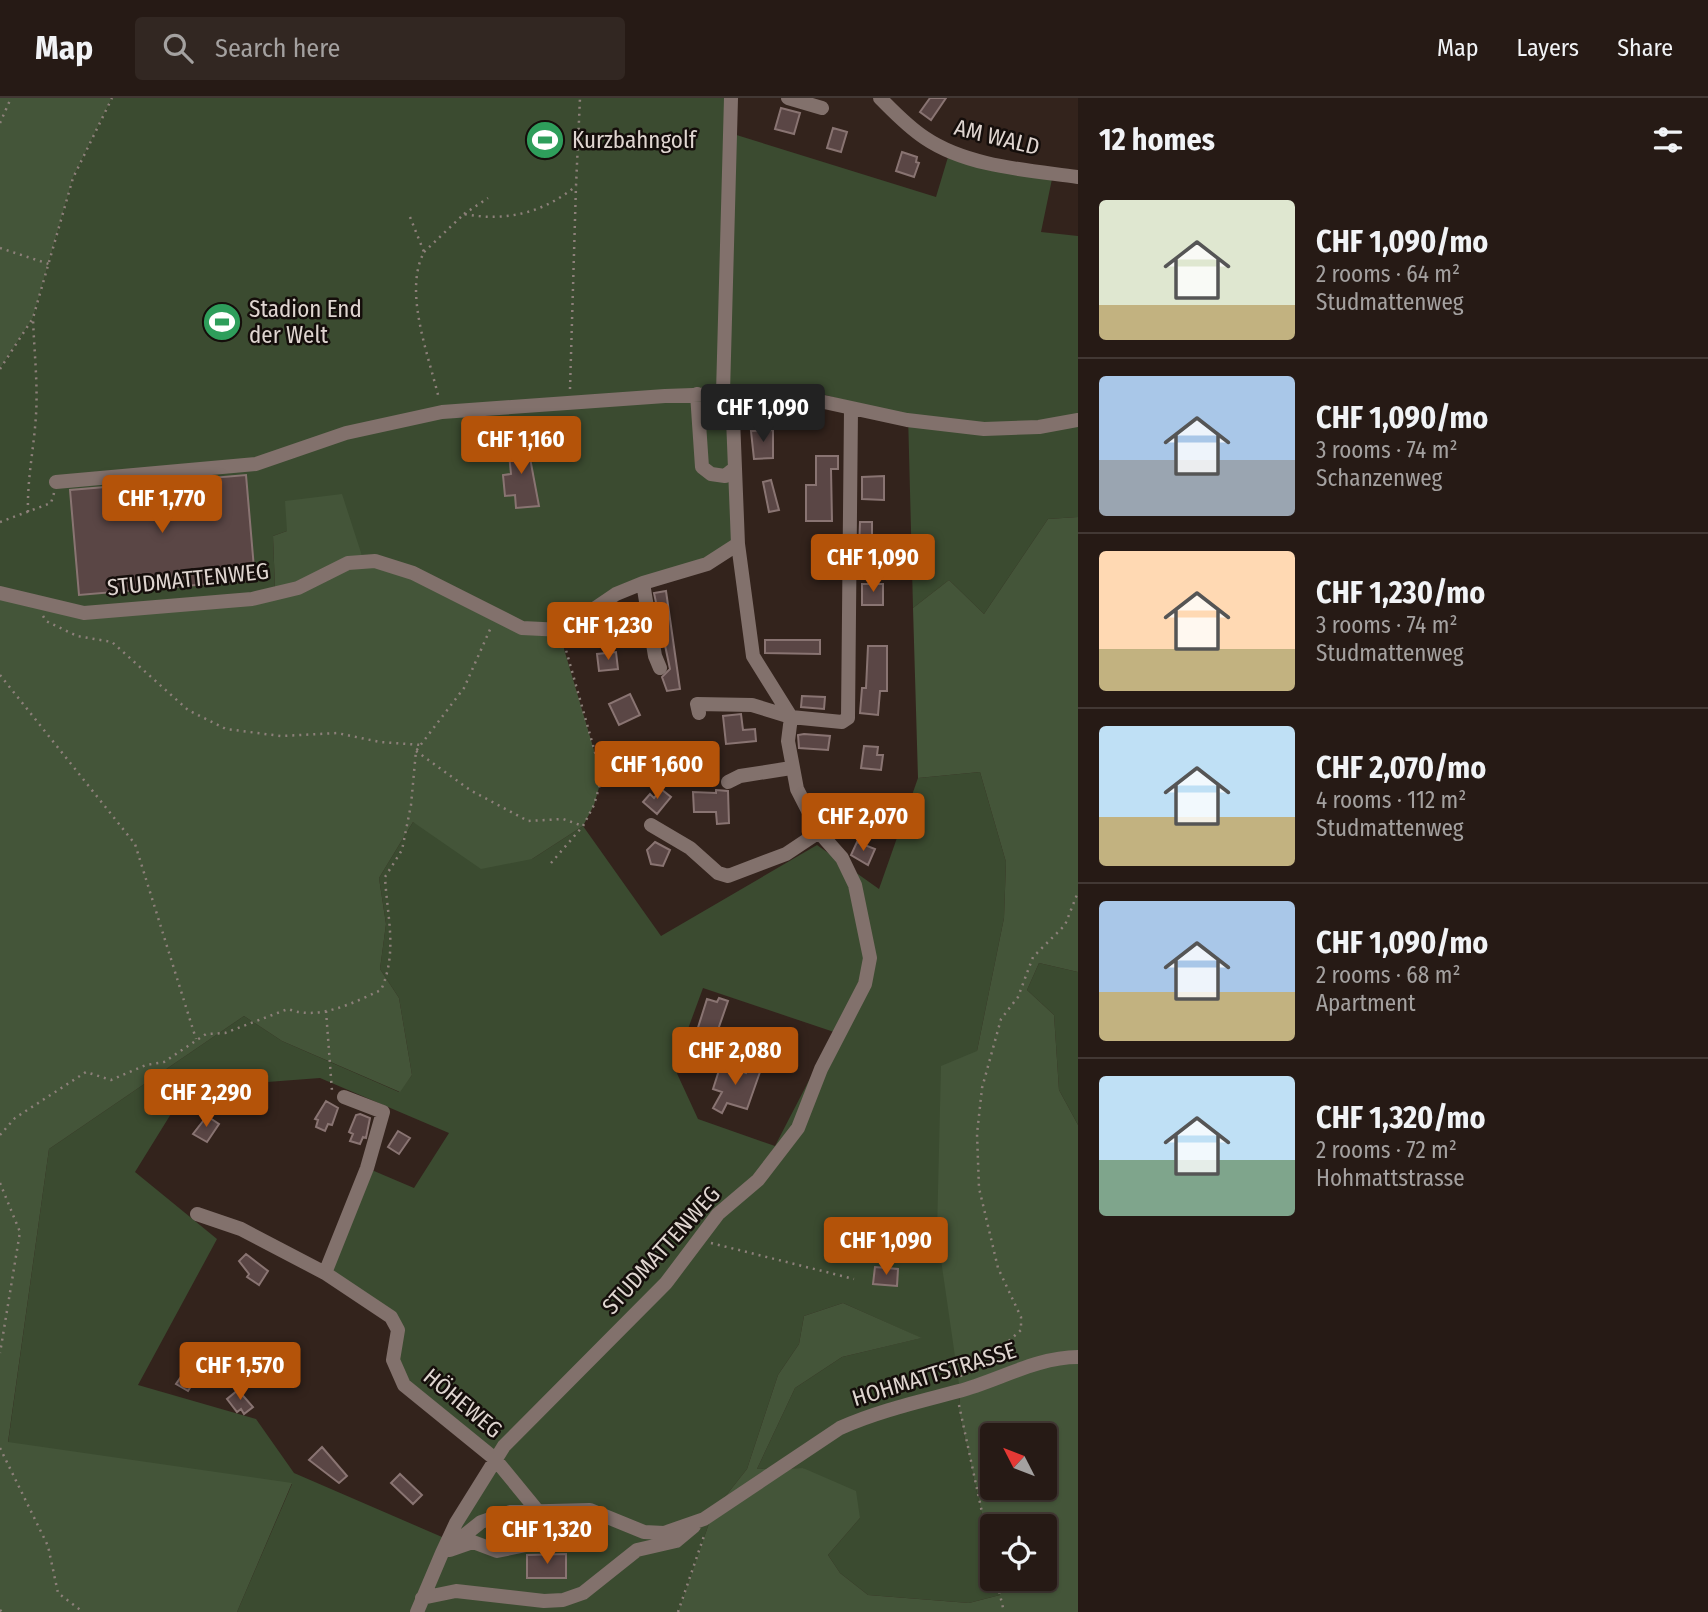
<!DOCTYPE html>
<meta charset="utf-8">
<style>
:root{--surface:#261a15;--page:#322722;--text:#f1f3f6;--muted:#a4a1a0;--line:#423834;--accent:#b45309}
body{margin:0;font-family:"Fira Sans Condensed",sans-serif;background:var(--page);color:var(--text);height:100vh;display:flex;flex-direction:column;font-size:26px;white-space:nowrap}
*{box-sizing:border-box;margin:0}
p{font-size:23px;color:var(--muted)}
.icon{flex:none;width:38px;height:38px;fill:none;stroke:currentColor;stroke-width:2;stroke-linecap:round;stroke-linejoin:round}
.map{position:relative;flex:1;overflow:hidden}
.panel{display:flex;flex-direction:column;background:var(--surface);width:630px}
.panel>*{flex:none}
.needle{width:46px;rotate:312deg}
.controls{position:absolute;left:980px;top:1325px;display:grid;gap:14px}
.controls a{display:grid;place-items:center;width:77px;height:77px;border-radius:7px;background:var(--surface);box-shadow:0 2px 5px #0004,0 0 0 2px var(--line);font-size:35px}
.price{position:absolute;translate:-50% -60px;padding:0 16px;border-radius:7px;background:var(--accent);color:#fff;font-size:23px;line-height:46px;filter:drop-shadow(0 2px 4px #0008)}
.price::after{content:'';position:absolute;left:50%;top:42px;width:21px;height:16px;margin-left:-10px;background:inherit;clip-path:polygon(0 0,100% 0,50% 100%)}
.price.current{background:#222;color:#fff}
ul{padding:0;list-style:none}
li{display:flex;align-items:center;gap:21px;height:175px;padding:0 21px}
li+li{border-top:2px solid var(--line)}
li span{display:grid;place-items:center;flex:none;width:196px;height:140px;border-radius:7px;color:#555}
li>.icon{margin-inline-start:auto}
span .icon{width:84px;height:84px;fill:#fffc;stroke-width:1}
li b{font-size:30px}
h2{display:flex;justify-content:space-between;align-items:center;height:84px;padding:0 21px;font-size:30px}
header{display:flex;align-items:center;gap:42px;box-sizing:border-box;height:98px;padding:0 35px;background:var(--surface);border-bottom:2px solid var(--line)}
header strong{font-size:33px}
nav{display:flex;gap:38px;margin-inline-start:auto;font-size:24px}
.search{width:490px;height:63px;background:var(--page);display:flex;align-items:center;gap:18px;box-sizing:border-box;padding:0 24px;border-radius:7px;color:var(--muted);font-size:26px}
main{display:flex;flex:1;min-height:0}
.map>svg:first-child{display:block}
</style>
<header>
<strong>Map</strong>
<div class="search"><svg class="icon" aria-label="search" viewBox="0 0 24 24"><circle cx="10" cy="10" r="6"/><path d="M15 15l6 6"/></svg>Search here</div>
<nav><a>Map</a><a>Layers</a><a>Share</a></nav>
</header>
<main>
<div class="map">
<svg width="1078" height="1514" viewBox="0 0 1078 1514">
<rect width="100%" height="100%" fill="#33231c"/>
<path fill="#3b4b30" fill-rule="evenodd" d="M112 0H731L730 35 936 99 948 59 1052 81 1041 134 1078 138V419L1048 421 984 516 949 482 913 510 908 316 854 305 787 286 723 289 732 295 738 446 643 485 563 532 545 533 375 463 287 433 273 438 275 491 251 501 84 515 0 495V271L33 220 73 80Z
M980 674 1006 764 1004 820 977 953 959 1314 992 1461V1480L996 1481 1000 1497 969 1505 868 1497 840 1475 828 1457 860 1420 803 1370 757 1371 795 1290 842 1259 921 1240 843 1205 804 1218 799 1246 778 1277 747 1371 713 1414 678 1514H237L292 1386 8 1345 49 1051 244 918 282 943 399 994 412 977 399 900 380 871 386 826 379 780 413 724 532 761 583 728 661 838 817 747 879 791 918 680ZM703 890 834 934 775 1048 698 1021 674 969ZM320 980 449 1035 414 1090 367 1070 325 1175 398 1232 393 1262 404 1287 494 1361 442 1453V1439L294 1375 256 1321 138 1287 217 1141 135 1074 187 990Z
M1039 865 1078 874V1027L1059 992 1054 917 1027 892Z"/>
<path fill="#445539" fill-rule="evenodd" d="M0 0H112L73 80 33 220 0 271Z
M342 396 364 464 375 463 497 518 563 532 564 551 602 679 594 707 583 728 532 761 481 771 413 724 379 780 386 826 380 871 399 900 412 977 400 994 282 943 244 918 49 1051 8 1344 292 1385 237 1514H0V495L63 511 252 501 275 490 273 438 287 433 285 403Z
M1078 419V874L1039 865 1027 892 1054 917 1059 992 1078 1027V1514H678L713 1414 747 1371 778 1277 799 1246 804 1218 843 1205 922 1240 842 1259 795 1290 757 1371 803 1370 856 1393 860 1420 828 1457 840 1475 868 1497 969 1505 1000 1497 996 1481 1045 1480V1428H992V1461L959 1314 960 1293 937 1134 941 968 977 953 1004 820 1006 764 980 674 918 680 913 510 949 482 984 516 1048 421ZM992 1337H1045V1390H992Z"/>
<path fill="#5a4645" stroke="#897472" stroke-width="2" d="M930 0H946L931 22 920 14Z
M781 10 800 15 794 36 775 31Z
M833 30 847 34 841 54 827 50Z
M902 54 917 59 916 64 919 65 914 79 896 73Z
M773 332V360L754 361 751 333Z
M533 344 534 359 530 360 539 408 516 410 515 397 505 398 503 377 511 376 508 346Z
M816 358H838V371H831L832 423H806V387H816Z
M246 377 255 482 79 497 70 392Z
M884 378V402L862 401V379Z
M771 382 779 412 769 414 763 384Z
M860 424H872V441H879V453L859 452Z
M862 486H883V507H862Z
M666 493 680 591 667 593 662 579 670 571 654 495Z
M622 517 624 534 591 538 586 531 604 519Z
M765 542H820V556L765 555Z
M868 548H887V593H880L878 617 860 615 862 590H866Z
M616 554 618 571 599 573 597 556Z
M630 596 640 617 619 627 609 606Z
M802 598 825 599 824 611 801 609Z
M741 616 743 632 755 631 756 643 726 646 723 618Z
M804 636 830 638 828 652 799 650 798 637Z
M653 645 656 659 668 657 670 668 642 674 635 649Z
M864 648 878 649 877 657H883L881 672 861 670Z
M661 691 671 699 657 716 643 704 650 696 654 700Z
M716 692 728 693 729 725 717 726 716 714H694L693 694 716 695Z
M655 744 670 752 663 768 651 766 647 752Z
M857 744 875 751 868 767 851 757Z
M719 900 728 903 713 946 695 939 707 901 717 904Z
M721 966 746 975 748 970 760 974 747 1011 727 1005 722 1015 713 1010 722 994 713 991Z
M326 1003 338 1010 332 1027 328 1026 325 1033 316 1029 318 1022 315 1021Z
M360 1016 370 1020 366 1040 363 1039 360 1046 350 1043 353 1036 349 1034 356 1017Z
M207 1018 219 1026 207 1044 193 1036Z
M398 1033 410 1040 399 1056 388 1049Z
M246 1156 268 1173 259 1187 247 1179 249 1176 239 1163Z
M875 1169 898 1171 897 1188 873 1186Z
M187 1270 198 1277 188 1293 176 1286Z
M238 1292 253 1309 244 1316 241 1311 237 1314 227 1301Z
M322 1349 347 1378 339 1385 309 1362Z
M400 1376 422 1397 413 1406 391 1385Z
M566 1456V1480H527V1457Z"/>
<g fill="none" stroke-linecap="round" stroke-linejoin="round">
<path stroke="#8d807a" stroke-width="2.5" stroke-dasharray="2 5" stroke-linecap="butt" d="M0 25 11 0
M464 116 488 100
M410 119 424 154C403 194 429 258 439 301
M0 150 49 166
M424 154 464 116C506 124 543 115 576 88L580 0
M0 271 33 220 73 80 112 0
M570 291 576 88
M28 414C27 381 34 350 36 317 38 285 34 252 33 220
M0 424 51 405 54 395
M43 518 46 523 77 538 112 544 188 612 226 631 281 638 337 635 380 644 421 647
M0 577 135 746 196 941
M416 653 470 692 528 723 563 721 583 728
M551 765 583 728 594 707 602 679 564 545
M326 913 332 993
M0 1037 15 1020 86 974 111 982 146 967 164 964 206 936 225 935 288 911C318 923 353 905 381 892 398 854 387 818 385 779L402 752 411 707 416 653 464 590 492 527
M0 1085 20 1134 0 1255
M711 1145 854 1181
M961 1279V1273L992 1258 1021 1232V1219L998 1170 979 1090 977 1036 982 990 1001 921 1018 899 1033 859 1065 827 1078 794
M959 1307 992 1461
M0 1350 48 1448 58 1495 83 1514
M996 1480 1004 1514
M0 1512 2 1514
M678 1514 704 1438"/>
<path stroke="#82716c" stroke-width="14" d="M788 0 822 10
M880 0C894 14 908 29 925 40 968 69 1028 72 1078 79
M723 295 731 0
M697 296 702 369 711 376 725 378 735 370
M56 384 256 366 346 335 442 314 665 298 778 294 907 322 984 331 1039 329 1078 322
M643 485 655 558 660 570
M0 495 84 515 252 501 298 490 348 465 375 463 413 475 522 530 563 532 616 496 643 485 707 466 738 446
M699 615 697 606 752 607 791 619 842 624 848 620 851 311
M728 684 740 678 791 670
M651 727 690 750 718 775 728 778 786 756 819 734
M197 1116 241 1131 325 1175 391 1219 398 1232 393 1262 404 1287 495 1361 536 1411
M325 1175 367 1070 383 1014 344 999
M450 1452 473 1444 497 1453 526 1447
M442 1455 456 1425 504 1348 666 1185 718 1116 758 1082 798 1030 821 971 865 886 870 860 855 787 842 760 819 734 797 691 788 643 791 619 753 558 738 446 732 295
M422 1500 456 1493 544 1503 563 1502 583 1495 637 1452 676 1443 694 1428
M417 1514 442 1455 481 1424 510 1414 590 1412 644 1434 664 1435 704 1421 840 1330C878 1313 918 1304 959 1293 997 1283 1037 1259 1078 1259"/>
</g>
<defs>
<g id="stadium-disc" transform="scale(2.0125)"><circle r="9.5" fill="#2e9e5b" stroke="#150e0b"/><path d="M0-5a6.5 5 0 1 0 0 10a6.5 5 0 1 0 0-10ZM-3.5-1.8h7v3.6h-7Z" fill="#fff"/></g>
</defs>
<g fill-rule="evenodd">
<use href="#stadium-disc" x="545" y="42"/>
<use href="#stadium-disc" x="222" y="224"/>
</g>
<g text-anchor="middle" stroke-width="5" stroke-linejoin="round" paint-order="stroke">
<g font-size="23" fill="#dfd5d0" stroke="#150e0b">
<text transform="translate(997 39) rotate(14)" y="8">AM WALD</text>
<text transform="translate(188 481) rotate(-6)" y="8">STUDMATTENWEG</text>
<text transform="translate(661 1152) rotate(-48)" y="8">STUDMATTENWEG</text>
<text transform="translate(934 1276) rotate(-17)" y="8">HOHMATTSTRASSE</text>
<text transform="translate(463 1305) rotate(40)" y="8">HÖHEWEG</text>
</g>
<g font-size="23" fill="#dfd5d0" stroke="#150e0b" text-anchor="start">
<text x="572" y="50">Kurzbahngolf</text>
<text x="249" y="219">Stadion End<tspan x="249" dy="26">der Welt</tspan></text>
</g>
</g>
</svg>
<div class="controls">
<a><svg class="needle" viewBox="-14 -14 28 28"><path d="M0-13l5 13h-10z" fill="#e53935"/><path d="M0 13l5-13h-10z" fill="#a4a1a0"/></svg></a>
<a><svg class="icon" aria-label="locate" viewBox="0 0 24 24"><circle cx="12" cy="12" r="6"/><path d="M12 2v4M12 18v4M2 12h4M18 12h4"/></svg></a>
</div>
<b class="price current" style="left:763px;top:346px">CHF 1,090</b>
<b class="price" style="left:521px;top:378px">CHF 1,160</b>
<b class="price" style="left:162px;top:437px">CHF 1,770</b>
<b class="price" style="left:873px;top:496px">CHF 1,090</b>
<b class="price" style="left:608px;top:564px">CHF 1,230</b>
<b class="price" style="left:657px;top:703px">CHF 1,600</b>
<b class="price" style="left:863px;top:755px">CHF 2,070</b>
<b class="price" style="left:735px;top:989px">CHF 2,080</b>
<b class="price" style="left:206px;top:1031px">CHF 2,290</b>
<b class="price" style="left:886px;top:1179px">CHF 1,090</b>
<b class="price" style="left:240px;top:1304px">CHF 1,570</b>
<b class="price" style="left:547px;top:1468px">CHF 1,320</b>
</div>
<section class="panel">
<h2>12 homes<svg class="icon" aria-label="filters" viewBox="0 0 24 24"><path d="M4 7h16M4 17h16"/><circle cx="9" cy="7" r="2"/><circle cx="15" cy="17" r="2"/></svg></h2>
<ul>
<li><span style="background:linear-gradient(#dfe7d0 75%,#c2b280 0)"><svg class="icon" aria-label="home" viewBox="0 0 24 24"><path d="M3 11l9-7 9 7M6 9v11h12V9"/></svg></span><div><b>CHF 1,090/mo</b><p>2 rooms · 64 m²</p><p>Studmattenweg</p></div></li>
<li><span style="background:linear-gradient(#a9c7e8 60%,#9aa5b1 0)"><svg class="icon" aria-label="home" viewBox="0 0 24 24"><path d="M3 11l9-7 9 7M6 9v11h12V9"/></svg></span><div><b>CHF 1,090/mo</b><p>3 rooms · 74 m²</p><p>Schanzenweg</p></div></li>
<li><span style="background:linear-gradient(#ffd9b3 70%,#c2b280 0)"><svg class="icon" aria-label="home" viewBox="0 0 24 24"><path d="M3 11l9-7 9 7M6 9v11h12V9"/></svg></span><div><b>CHF 1,230/mo</b><p>3 rooms · 74 m²</p><p>Studmattenweg</p></div></li>
<li><span style="background:linear-gradient(#bfe0f5 65%,#c2b280 0)"><svg class="icon" aria-label="home" viewBox="0 0 24 24"><path d="M3 11l9-7 9 7M6 9v11h12V9"/></svg></span><div><b>CHF 2,070/mo</b><p>4 rooms · 112 m²</p><p>Studmattenweg</p></div></li>
<li><span style="background:linear-gradient(#a9c7e8 65%,#c2b280 0)"><svg class="icon" aria-label="home" viewBox="0 0 24 24"><path d="M3 11l9-7 9 7M6 9v11h12V9"/></svg></span><div><b>CHF 1,090/mo</b><p>2 rooms · 68 m²</p><p>Apartment</p></div></li>
<li><span style="background:linear-gradient(#bfe0f5 60%,#7fa58c 0)"><svg class="icon" aria-label="home" viewBox="0 0 24 24"><path d="M3 11l9-7 9 7M6 9v11h12V9"/></svg></span><div><b>CHF 1,320/mo</b><p>2 rooms · 72 m²</p><p>Hohmattstrasse</p></div></li>
</ul>
</section>
</main>
